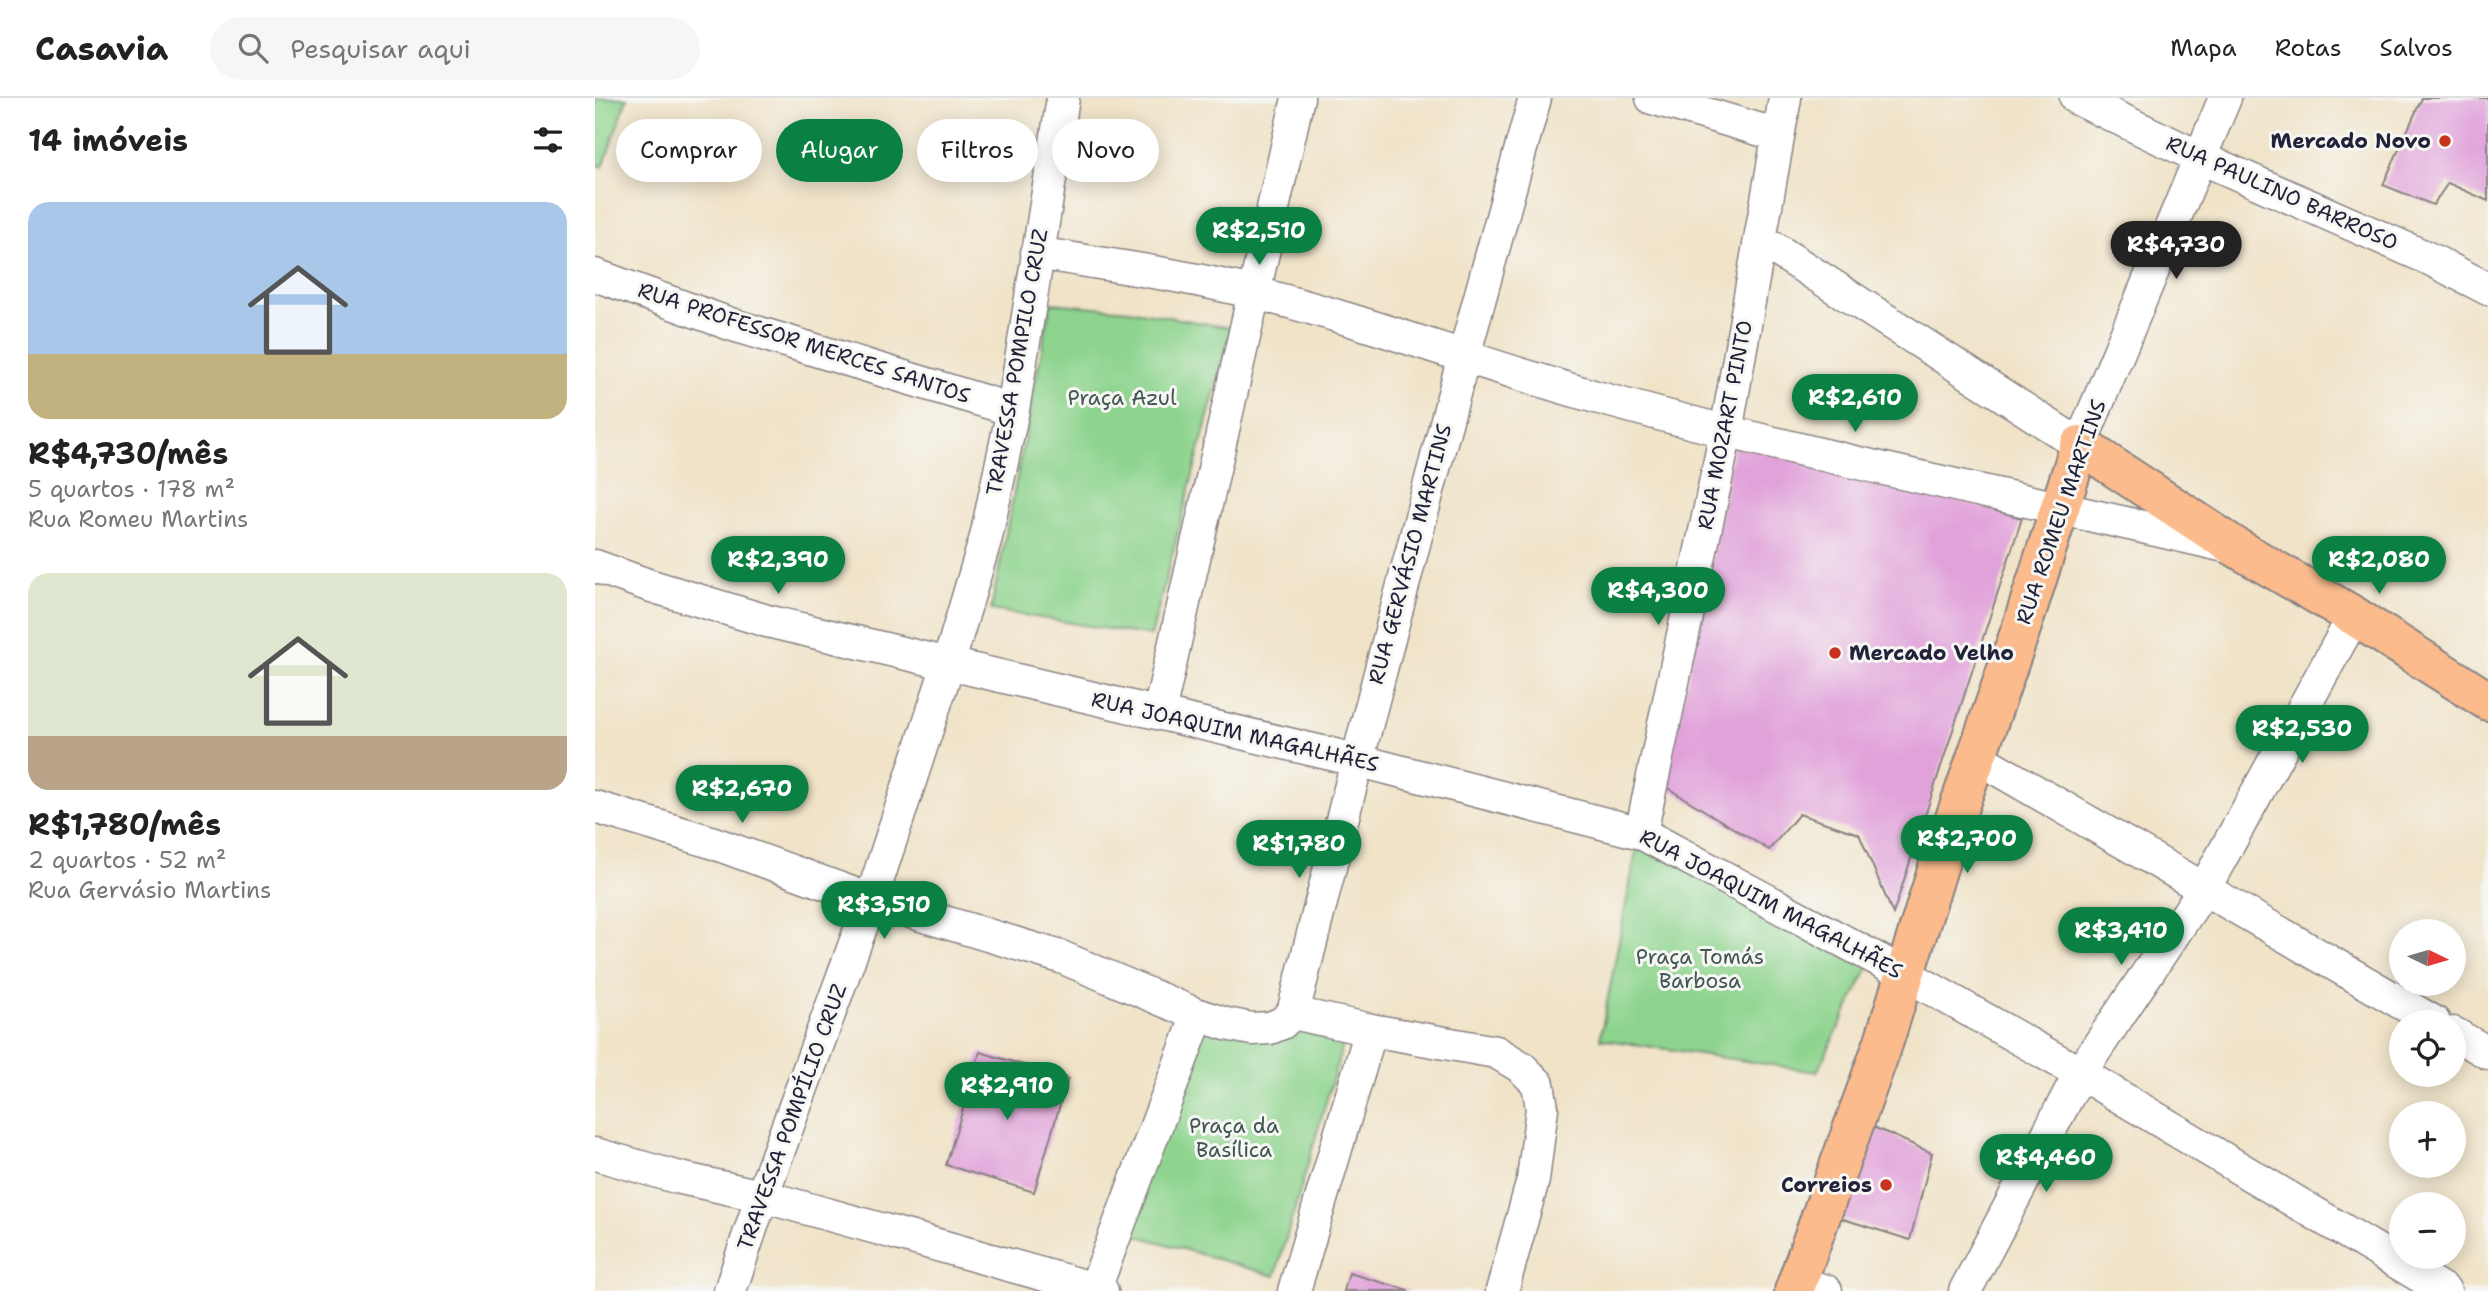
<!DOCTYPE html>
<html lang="pt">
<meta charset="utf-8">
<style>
:root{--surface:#fff;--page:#f6f6f6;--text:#222;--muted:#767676;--line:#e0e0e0;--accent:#0b8043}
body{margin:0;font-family:"Shantell Sans",sans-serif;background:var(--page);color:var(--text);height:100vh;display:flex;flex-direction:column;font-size:26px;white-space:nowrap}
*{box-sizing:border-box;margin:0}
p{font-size:23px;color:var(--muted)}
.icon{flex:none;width:38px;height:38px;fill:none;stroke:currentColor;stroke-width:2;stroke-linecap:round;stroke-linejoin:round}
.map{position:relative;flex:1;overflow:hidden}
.side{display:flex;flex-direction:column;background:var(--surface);width:595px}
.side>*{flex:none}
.guide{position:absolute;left:21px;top:21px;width:665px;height:63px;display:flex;gap:14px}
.needle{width:46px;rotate:95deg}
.fabs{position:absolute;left:1794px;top:821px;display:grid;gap:14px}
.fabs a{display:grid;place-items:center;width:77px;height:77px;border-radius:50%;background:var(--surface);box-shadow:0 4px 18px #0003;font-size:35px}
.price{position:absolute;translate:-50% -60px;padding:0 16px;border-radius:24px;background:var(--accent);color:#fff;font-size:23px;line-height:46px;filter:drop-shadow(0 2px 4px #0008)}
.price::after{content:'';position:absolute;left:50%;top:42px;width:21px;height:16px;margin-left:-10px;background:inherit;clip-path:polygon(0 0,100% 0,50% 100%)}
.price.current{background:#222;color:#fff}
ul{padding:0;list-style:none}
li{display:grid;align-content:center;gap:14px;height:371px;padding:0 28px}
li span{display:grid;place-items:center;height:217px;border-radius:21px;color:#555}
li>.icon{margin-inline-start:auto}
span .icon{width:126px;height:126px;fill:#fffc;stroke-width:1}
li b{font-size:30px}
h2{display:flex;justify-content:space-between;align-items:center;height:84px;padding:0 28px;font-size:30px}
.tag{padding:0 24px;border-radius:32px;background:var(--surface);box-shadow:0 4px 18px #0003;font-size:24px;line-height:63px}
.tag.current{background:var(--accent);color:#fff}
header{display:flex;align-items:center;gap:42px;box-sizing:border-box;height:98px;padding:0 35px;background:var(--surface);border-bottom:2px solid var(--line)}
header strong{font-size:33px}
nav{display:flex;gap:38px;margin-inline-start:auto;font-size:24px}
.search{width:490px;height:63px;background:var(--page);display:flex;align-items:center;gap:18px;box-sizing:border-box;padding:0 24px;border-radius:38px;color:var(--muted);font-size:26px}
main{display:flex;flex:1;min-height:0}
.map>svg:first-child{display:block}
</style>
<header>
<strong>Casavia</strong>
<div class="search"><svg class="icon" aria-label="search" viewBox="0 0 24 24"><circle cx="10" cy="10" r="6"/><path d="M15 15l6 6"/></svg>Pesquisar aqui</div>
<nav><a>Mapa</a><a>Rotas</a><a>Salvos</a></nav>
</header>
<main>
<section class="side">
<h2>14 imóveis<svg class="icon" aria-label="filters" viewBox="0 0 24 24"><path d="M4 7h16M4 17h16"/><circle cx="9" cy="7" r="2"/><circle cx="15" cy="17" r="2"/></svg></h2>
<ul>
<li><span style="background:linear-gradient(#a9c7e8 70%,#c2b280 0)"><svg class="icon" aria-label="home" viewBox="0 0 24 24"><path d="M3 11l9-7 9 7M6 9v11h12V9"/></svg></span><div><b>R$4,730/mês</b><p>5 quartos · 178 m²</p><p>Rua Romeu Martins</p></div></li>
<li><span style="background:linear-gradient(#dfe7d0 75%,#b9a48a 0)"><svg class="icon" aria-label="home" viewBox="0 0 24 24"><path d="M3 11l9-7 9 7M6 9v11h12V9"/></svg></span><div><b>R$1,780/mês</b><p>2 quartos · 52 m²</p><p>Rua Gervásio Martins</p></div></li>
</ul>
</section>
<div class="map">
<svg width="1893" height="1193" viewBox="0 0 1893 1193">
<rect width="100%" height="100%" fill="#f6f6f2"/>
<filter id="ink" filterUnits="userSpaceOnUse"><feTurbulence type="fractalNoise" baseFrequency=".0143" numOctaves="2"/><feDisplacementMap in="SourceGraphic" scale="14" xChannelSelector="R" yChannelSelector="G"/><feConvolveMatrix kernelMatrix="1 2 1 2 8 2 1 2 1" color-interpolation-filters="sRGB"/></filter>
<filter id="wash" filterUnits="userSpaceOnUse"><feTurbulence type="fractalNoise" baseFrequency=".00686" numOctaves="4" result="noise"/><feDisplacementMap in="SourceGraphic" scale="28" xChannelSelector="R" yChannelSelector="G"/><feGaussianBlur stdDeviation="1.57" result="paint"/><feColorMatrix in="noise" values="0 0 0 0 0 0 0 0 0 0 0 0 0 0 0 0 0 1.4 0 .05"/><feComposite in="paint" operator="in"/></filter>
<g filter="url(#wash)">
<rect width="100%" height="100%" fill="#f0e3c8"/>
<path fill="#8ed48e" stroke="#587b64" stroke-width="2" d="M0 0H32L8 69 0 66Z
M456 205 534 212 636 230 556 538 396 512Z
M1043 744 1275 866 1222 974 1005 941Z
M598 901 748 946 680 1178 530 1134Z"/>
<g id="blocks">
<path fill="#e1a2da" d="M1827 0H1893V103L1853 85 1838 107 1788 87Z
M1140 340 1427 420 1298 816 1264 736 1204 716 1174 752 1071 689Z
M385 954 473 980 439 1094 351 1067Z
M1274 1027 1337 1055 1315 1142 1242 1119Z
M754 1175 813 1192V1193H749Z"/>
</g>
</g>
<g filter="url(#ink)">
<use href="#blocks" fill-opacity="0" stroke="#898282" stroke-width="2"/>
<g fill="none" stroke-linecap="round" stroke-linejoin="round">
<g stroke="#898282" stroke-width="35">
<path id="minor" d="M1057 0 1183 37
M1481 0 1604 59 1837 162 1893 191
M1165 141 1485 347 1630 0
M442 155C515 167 588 177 660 195 775 224 887 267 1001 299 1209 357 1421 399 1630 448
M0 177 138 227 418 312
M0 468 53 487 172 523 761 662 1046 735 1310 876 1485 975 1850 1193
M564 615 703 0
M1383 660 1839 924
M0 709 116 744 276 802 466 859 603 917 631 926 657 931 675 930 687 925 698 915 776 932
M1046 735 1131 334 1190 0
M698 915C775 609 855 304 940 0
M1858 935 1893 955
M0 1056 81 1079 167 1098 507 1193
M1202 1185 1231 1193
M135 1193 167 1098 276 802 353 567 391 439 418 312 468 0
M499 1193 603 917
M699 1193 776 932 901 954 926 969 943 986 947 1010 938 1082 907 1193
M1370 1193 1485 975 1609 791 1759 518"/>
</g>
<g stroke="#898282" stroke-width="42">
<path id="major" d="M1199 1193 1289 943 1344 766 1427 528 1485 347 1642 450 1759 518 1893 603"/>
</g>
<use href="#minor" stroke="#fff" stroke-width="32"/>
<use href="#major" stroke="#fbbb8d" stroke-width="38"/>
</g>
</g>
<g fill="#c8321e" stroke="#f6f6f2" stroke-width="2.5">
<circle cx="1850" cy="43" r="7"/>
<circle cx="1240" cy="555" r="7"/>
<circle cx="1291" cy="1087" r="7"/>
</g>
<g text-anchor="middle" stroke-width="6" stroke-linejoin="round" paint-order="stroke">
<g font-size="21" font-weight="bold" fill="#22223b" stroke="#f6f6f2" text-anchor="end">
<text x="1836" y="50">Mercado Novo</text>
<text x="1254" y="562" text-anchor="start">Mercado Velho</text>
<text x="1277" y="1094">Correios</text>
</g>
<g font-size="21" fill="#22223b" stroke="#f6f6f2">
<text transform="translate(1687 95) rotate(24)" y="7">RUA PAULINO BARROSO</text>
<text transform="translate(209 245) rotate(18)" y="7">RUA PROFESSOR MERCES SANTOS</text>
<text transform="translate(422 264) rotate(-80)" y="7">TRAVESSA POMPILO CRUZ</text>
<text transform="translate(1130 327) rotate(-79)" y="7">RUA MOZART PINTO</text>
<text transform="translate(1466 414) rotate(-71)" y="7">RUA ROMEU MARTINS</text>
<text transform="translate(815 456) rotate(-75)" y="7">RUA GERVÁSIO MARTINS</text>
<text transform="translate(640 634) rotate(13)" y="7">RUA JOAQUIM MAGALHÃES</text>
<text transform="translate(1176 806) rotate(28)" y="7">RUA JOAQUIM MAGALHÃES</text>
<text transform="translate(197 1019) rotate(-70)" y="7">TRAVESSA POMPÍLIO CRUZ</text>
</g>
<g font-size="21" fill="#425754" stroke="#f6f6f2">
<text x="527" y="307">Praça Azul</text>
<text x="1105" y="866">Praça Tomás<tspan x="1105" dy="24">Barbosa</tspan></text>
<text x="639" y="1035">Praça da<tspan x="639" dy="24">Basílica</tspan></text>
</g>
</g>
</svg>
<div class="fabs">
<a><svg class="needle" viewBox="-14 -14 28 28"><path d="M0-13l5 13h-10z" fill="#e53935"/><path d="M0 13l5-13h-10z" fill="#767676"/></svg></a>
<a><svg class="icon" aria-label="locate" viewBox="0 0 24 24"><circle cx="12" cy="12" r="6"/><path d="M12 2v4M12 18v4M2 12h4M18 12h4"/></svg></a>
<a>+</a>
<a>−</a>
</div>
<b class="price" style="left:664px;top:169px">R$2,510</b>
<b class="price current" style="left:1581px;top:183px">R$4,730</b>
<b class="price" style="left:1260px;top:336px">R$2,610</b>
<b class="price" style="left:183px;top:498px">R$2,390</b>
<b class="price" style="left:1784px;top:498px">R$2,080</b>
<b class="price" style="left:1063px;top:529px">R$4,300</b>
<b class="price" style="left:1707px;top:667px">R$2,530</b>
<b class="price" style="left:147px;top:727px">R$2,670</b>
<b class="price" style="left:1372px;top:777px">R$2,700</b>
<b class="price" style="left:704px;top:782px">R$1,780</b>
<b class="price" style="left:289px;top:843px">R$3,510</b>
<b class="price" style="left:1526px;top:869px">R$3,410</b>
<b class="price" style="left:412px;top:1024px">R$2,910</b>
<b class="price" style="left:1451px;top:1096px">R$4,460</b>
<div class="guide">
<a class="tag">Comprar</a>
<a class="tag current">Alugar</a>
<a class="tag">Filtros</a>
<a class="tag">Novo</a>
</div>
</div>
</main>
